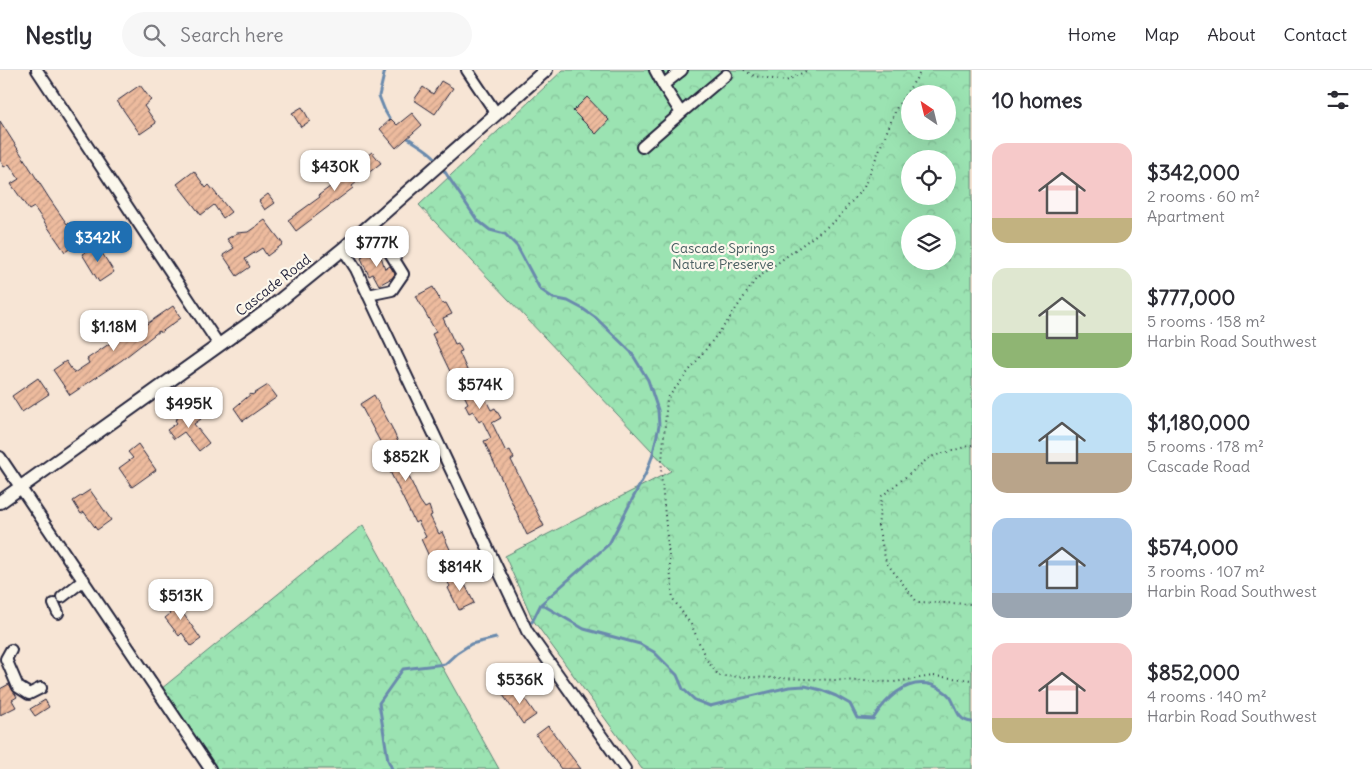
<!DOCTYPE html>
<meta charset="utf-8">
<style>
:root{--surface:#fff;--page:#f7f7f7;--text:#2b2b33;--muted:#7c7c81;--line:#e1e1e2;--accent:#1f6fb2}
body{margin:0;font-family:Delius,sans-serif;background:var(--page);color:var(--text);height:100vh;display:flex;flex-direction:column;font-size:19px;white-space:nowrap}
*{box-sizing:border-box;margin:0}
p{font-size:16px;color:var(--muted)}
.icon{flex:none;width:28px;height:28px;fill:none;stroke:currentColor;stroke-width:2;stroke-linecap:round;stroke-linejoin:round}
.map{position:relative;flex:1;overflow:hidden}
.sheet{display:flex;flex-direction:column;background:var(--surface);width:400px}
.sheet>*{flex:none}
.needle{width:32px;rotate:325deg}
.tools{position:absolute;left:901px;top:15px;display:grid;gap:10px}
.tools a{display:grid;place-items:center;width:55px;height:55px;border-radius:50%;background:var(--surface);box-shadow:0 5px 20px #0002;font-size:25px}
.price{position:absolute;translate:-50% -42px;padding:0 11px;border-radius:10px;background:#fff;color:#222;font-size:16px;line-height:32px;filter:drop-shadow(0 1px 2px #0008)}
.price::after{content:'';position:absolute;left:50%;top:30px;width:15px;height:11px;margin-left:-8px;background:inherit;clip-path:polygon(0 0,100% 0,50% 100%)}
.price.on{background:var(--accent);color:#fff}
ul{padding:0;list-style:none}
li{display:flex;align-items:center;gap:15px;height:125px;padding:0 20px}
li span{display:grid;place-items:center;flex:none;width:140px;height:100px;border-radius:15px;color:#555}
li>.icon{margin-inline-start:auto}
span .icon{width:60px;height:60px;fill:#fffc;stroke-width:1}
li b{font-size:21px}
h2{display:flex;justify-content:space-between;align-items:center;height:60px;padding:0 20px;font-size:21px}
header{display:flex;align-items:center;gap:30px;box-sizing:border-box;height:70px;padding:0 25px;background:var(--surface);border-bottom:1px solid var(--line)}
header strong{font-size:24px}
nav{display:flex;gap:28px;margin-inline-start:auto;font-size:18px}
.search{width:350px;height:45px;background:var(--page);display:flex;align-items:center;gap:12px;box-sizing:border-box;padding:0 18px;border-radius:28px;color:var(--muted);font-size:19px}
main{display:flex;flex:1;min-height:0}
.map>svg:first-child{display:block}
</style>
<header>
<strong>Nestly</strong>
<div class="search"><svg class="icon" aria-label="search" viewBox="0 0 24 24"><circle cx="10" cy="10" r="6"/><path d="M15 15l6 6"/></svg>Search here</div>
<nav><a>Home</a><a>Map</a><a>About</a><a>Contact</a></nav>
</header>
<main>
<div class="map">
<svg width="972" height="699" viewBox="0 0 972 699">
<defs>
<pattern id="forest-crowns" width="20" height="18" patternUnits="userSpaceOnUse" patternTransform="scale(1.25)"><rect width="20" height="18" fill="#9be3b2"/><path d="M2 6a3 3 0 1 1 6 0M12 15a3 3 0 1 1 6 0" fill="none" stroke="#85c29a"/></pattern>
<pattern id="building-hatch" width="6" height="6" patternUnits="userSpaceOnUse" patternTransform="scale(1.25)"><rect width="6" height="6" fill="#edbb9e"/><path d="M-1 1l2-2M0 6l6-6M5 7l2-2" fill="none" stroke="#cba089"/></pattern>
</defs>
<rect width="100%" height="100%" fill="#f7e5d5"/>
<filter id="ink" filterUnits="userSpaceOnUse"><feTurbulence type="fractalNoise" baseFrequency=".02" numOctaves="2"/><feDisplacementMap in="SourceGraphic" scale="10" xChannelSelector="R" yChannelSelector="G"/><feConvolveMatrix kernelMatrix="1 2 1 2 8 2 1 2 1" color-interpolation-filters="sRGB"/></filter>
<g filter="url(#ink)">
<path fill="url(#forest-crowns)" stroke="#5e8276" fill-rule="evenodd" d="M563 0H972V699H642L533 550 505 486 671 401 419 135ZM910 24H948V61H910ZM910 89H948V126H910ZM910 154H948V191H910Z
M363 455 499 699H210L156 623Z"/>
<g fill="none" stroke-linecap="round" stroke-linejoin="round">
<path stroke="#6a8aad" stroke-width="3" d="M385 0 379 26 385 41 392 53
M405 66C416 74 430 80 437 90
M441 96 477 150 490 160 505 164 517 176 540 219 553 228 568 231 583 239 596 248 631 282 648 310 658 340 659 356 652 387 646 403 609 474 541 534 532 552
M541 534 584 559 640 574 654 582 677 605 683 619 695 630 710 636 789 617 805 616 821 620 836 626 850 634 857 648 873 649C886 629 906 608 932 615 938 617 947 622 951 628 957 638 957 651 972 652
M392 699 388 690 379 633 403 599 445 594 457 583 471 574 496 568"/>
</g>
<path fill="url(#building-hatch)" stroke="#22223b" d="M441 11 453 18 435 44 414 30 423 17 433 24Z
M140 15 151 30 144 36 156 53 140 64 117 31Z
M587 27 609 50 596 64 573 41Z
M302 37 310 51 301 57 292 43Z
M412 43 422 55 396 78 380 59 391 49 397 55Z
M0 51 49 128 67 154 68 153 81 171 65 182 34 137 29 140 11 114 19 109 9 94 4 97 0 90Z
M372 82 381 93 352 116 353 118 296 161 288 150 320 127 319 125 353 100 351 98Z
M194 101 206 118 209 115 231 142 223 148 214 135 201 145 177 114Z
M268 124 275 133 265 140 259 131Z
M265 150 283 174 267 186 262 178 245 189 250 197 237 206 223 185 234 178 227 169 237 163 248 162Z
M97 175 114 202 99 212 82 184Z
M369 180 372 187 380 183 385 199 390 196 395 204 392 208 379 215 373 204 369 206 361 188Z
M433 217 442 234 446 233 452 244 443 248 455 274 458 273 462 281 459 282 471 309 481 304 487 317 481 320 491 340 495 338 501 348 492 353 506 382 510 380 514 388 511 390 544 456 527 465 484 371 491 368 482 350 479 352 473 341 469 343 465 335 468 333 458 313 456 314 432 264 436 262 416 226Z
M173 236 181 248 160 263 159 261 122 290 70 325 53 300 66 291 74 303 89 293 87 289 138 254 141 258Z
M38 308 49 324 22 342 12 326Z
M268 315 277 327 243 351 234 338 251 324 252 325Z
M374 325 392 358 410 400 407 402 420 431 425 438 429 436 432 445 430 446 439 464 442 462 453 486 433 495 421 469 426 467 418 451 415 453 380 381 384 379 360 334Z
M192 337 201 349 194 354 209 373 199 381 184 362 174 369 167 360 177 353 175 350Z
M138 374 156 400 132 417 119 398 133 388 128 382Z
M90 420 111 450 97 460 84 442 81 444 73 431Z
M460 504 474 533 459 540 448 518 450 516 447 511Z
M178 526 185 535 180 539 201 569 191 576 182 563 179 566 165 548 170 544 164 536Z
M9 614 17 627 12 630 16 637 0 645V619Z
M516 616 536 645 523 654 503 625Z
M45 630 49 637 35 646 30 639Z
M548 656 581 699H561L536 665Z"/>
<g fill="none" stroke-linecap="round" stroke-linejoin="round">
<g stroke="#22223b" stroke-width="14">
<path id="minor" d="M37 0 219 275
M467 0 496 43
M655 0 663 15 682 0
M663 15 681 43 726 5
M642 77 681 43
M364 160 387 178 403 204 392 220 368 225
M343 179 356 199 527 561 625 699
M0 387 210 699
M62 527 84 510
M54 534 58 543
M11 580 6 589 18 617 29 624 41 618"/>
</g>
<g stroke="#22223b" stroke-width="16">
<path id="major" d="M0 432 268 240 343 179 546 0"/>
</g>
<path stroke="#22223b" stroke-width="2" stroke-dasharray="1 4" stroke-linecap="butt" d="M744 0 754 6 786 11 808 0
M922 0 897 37 864 117 836 150 756 209 727 252 667 329 661 404 673 529 692 556 706 589 719 606 894 612 933 606 972 610
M972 375 930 387 882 426 878 456 886 492 917 532 972 534"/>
<use href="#minor" stroke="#fbf7ec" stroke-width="10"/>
<use href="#major" stroke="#fbf7ec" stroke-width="12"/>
</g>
</g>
<g text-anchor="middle" stroke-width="4.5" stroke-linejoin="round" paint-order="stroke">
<g font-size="14" fill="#465c5f" stroke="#fbf7ec">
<text x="723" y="183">Cascade Springs<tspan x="723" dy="16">Nature Preserve</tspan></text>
</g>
<g font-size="14" fill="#22223b" stroke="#fbf7ec">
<text transform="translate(273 215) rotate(-38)" y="5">Cascade Road</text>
</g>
</g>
</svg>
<div class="tools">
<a><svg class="needle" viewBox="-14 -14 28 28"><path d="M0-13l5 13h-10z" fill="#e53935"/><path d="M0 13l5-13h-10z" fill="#7c7c81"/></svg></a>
<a><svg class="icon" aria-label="locate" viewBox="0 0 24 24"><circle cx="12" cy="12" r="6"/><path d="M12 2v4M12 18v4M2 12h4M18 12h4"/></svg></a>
<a><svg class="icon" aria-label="layers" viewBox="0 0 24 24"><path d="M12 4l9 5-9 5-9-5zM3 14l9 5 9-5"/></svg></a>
</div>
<b class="price" style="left:335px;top:122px">$430K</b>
<b class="price on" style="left:98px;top:193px">$342K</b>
<b class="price" style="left:377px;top:198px">$777K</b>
<b class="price" style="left:114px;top:282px">$1.18M</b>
<b class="price" style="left:480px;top:340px">$574K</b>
<b class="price" style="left:189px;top:359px">$495K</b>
<b class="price" style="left:406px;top:412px">$852K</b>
<b class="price" style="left:460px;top:522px">$814K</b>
<b class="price" style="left:181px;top:551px">$513K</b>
<b class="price" style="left:520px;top:635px">$536K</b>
</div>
<section class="sheet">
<h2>10 homes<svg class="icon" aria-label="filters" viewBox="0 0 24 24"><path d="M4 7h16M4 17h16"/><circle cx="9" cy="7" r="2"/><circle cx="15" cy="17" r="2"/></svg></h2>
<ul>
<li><span style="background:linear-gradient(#f6c9c9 75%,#c2b280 0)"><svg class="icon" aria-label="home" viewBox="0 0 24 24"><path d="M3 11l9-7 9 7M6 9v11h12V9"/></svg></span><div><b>$342,000</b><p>2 rooms · 60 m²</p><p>Apartment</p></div></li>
<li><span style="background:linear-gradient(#dfe7d0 65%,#8fb573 0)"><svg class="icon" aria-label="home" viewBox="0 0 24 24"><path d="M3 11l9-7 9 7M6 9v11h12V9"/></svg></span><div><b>$777,000</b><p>5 rooms · 158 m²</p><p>Harbin Road Southwest</p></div></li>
<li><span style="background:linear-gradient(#bfe0f5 60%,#b9a48a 0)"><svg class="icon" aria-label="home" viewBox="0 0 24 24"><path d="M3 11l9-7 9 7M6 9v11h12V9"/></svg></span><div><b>$1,180,000</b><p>5 rooms · 178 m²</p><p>Cascade Road</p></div></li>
<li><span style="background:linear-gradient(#a9c7e8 75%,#9aa5b1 0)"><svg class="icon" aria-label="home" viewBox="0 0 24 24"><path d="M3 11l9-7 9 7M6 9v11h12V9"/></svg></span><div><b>$574,000</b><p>3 rooms · 107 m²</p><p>Harbin Road Southwest</p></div></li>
<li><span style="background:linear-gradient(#f6c9c9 75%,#c2b280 0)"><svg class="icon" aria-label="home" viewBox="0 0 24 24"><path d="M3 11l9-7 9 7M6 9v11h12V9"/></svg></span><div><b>$852,000</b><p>4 rooms · 140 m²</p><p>Harbin Road Southwest</p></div></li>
</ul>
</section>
</main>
